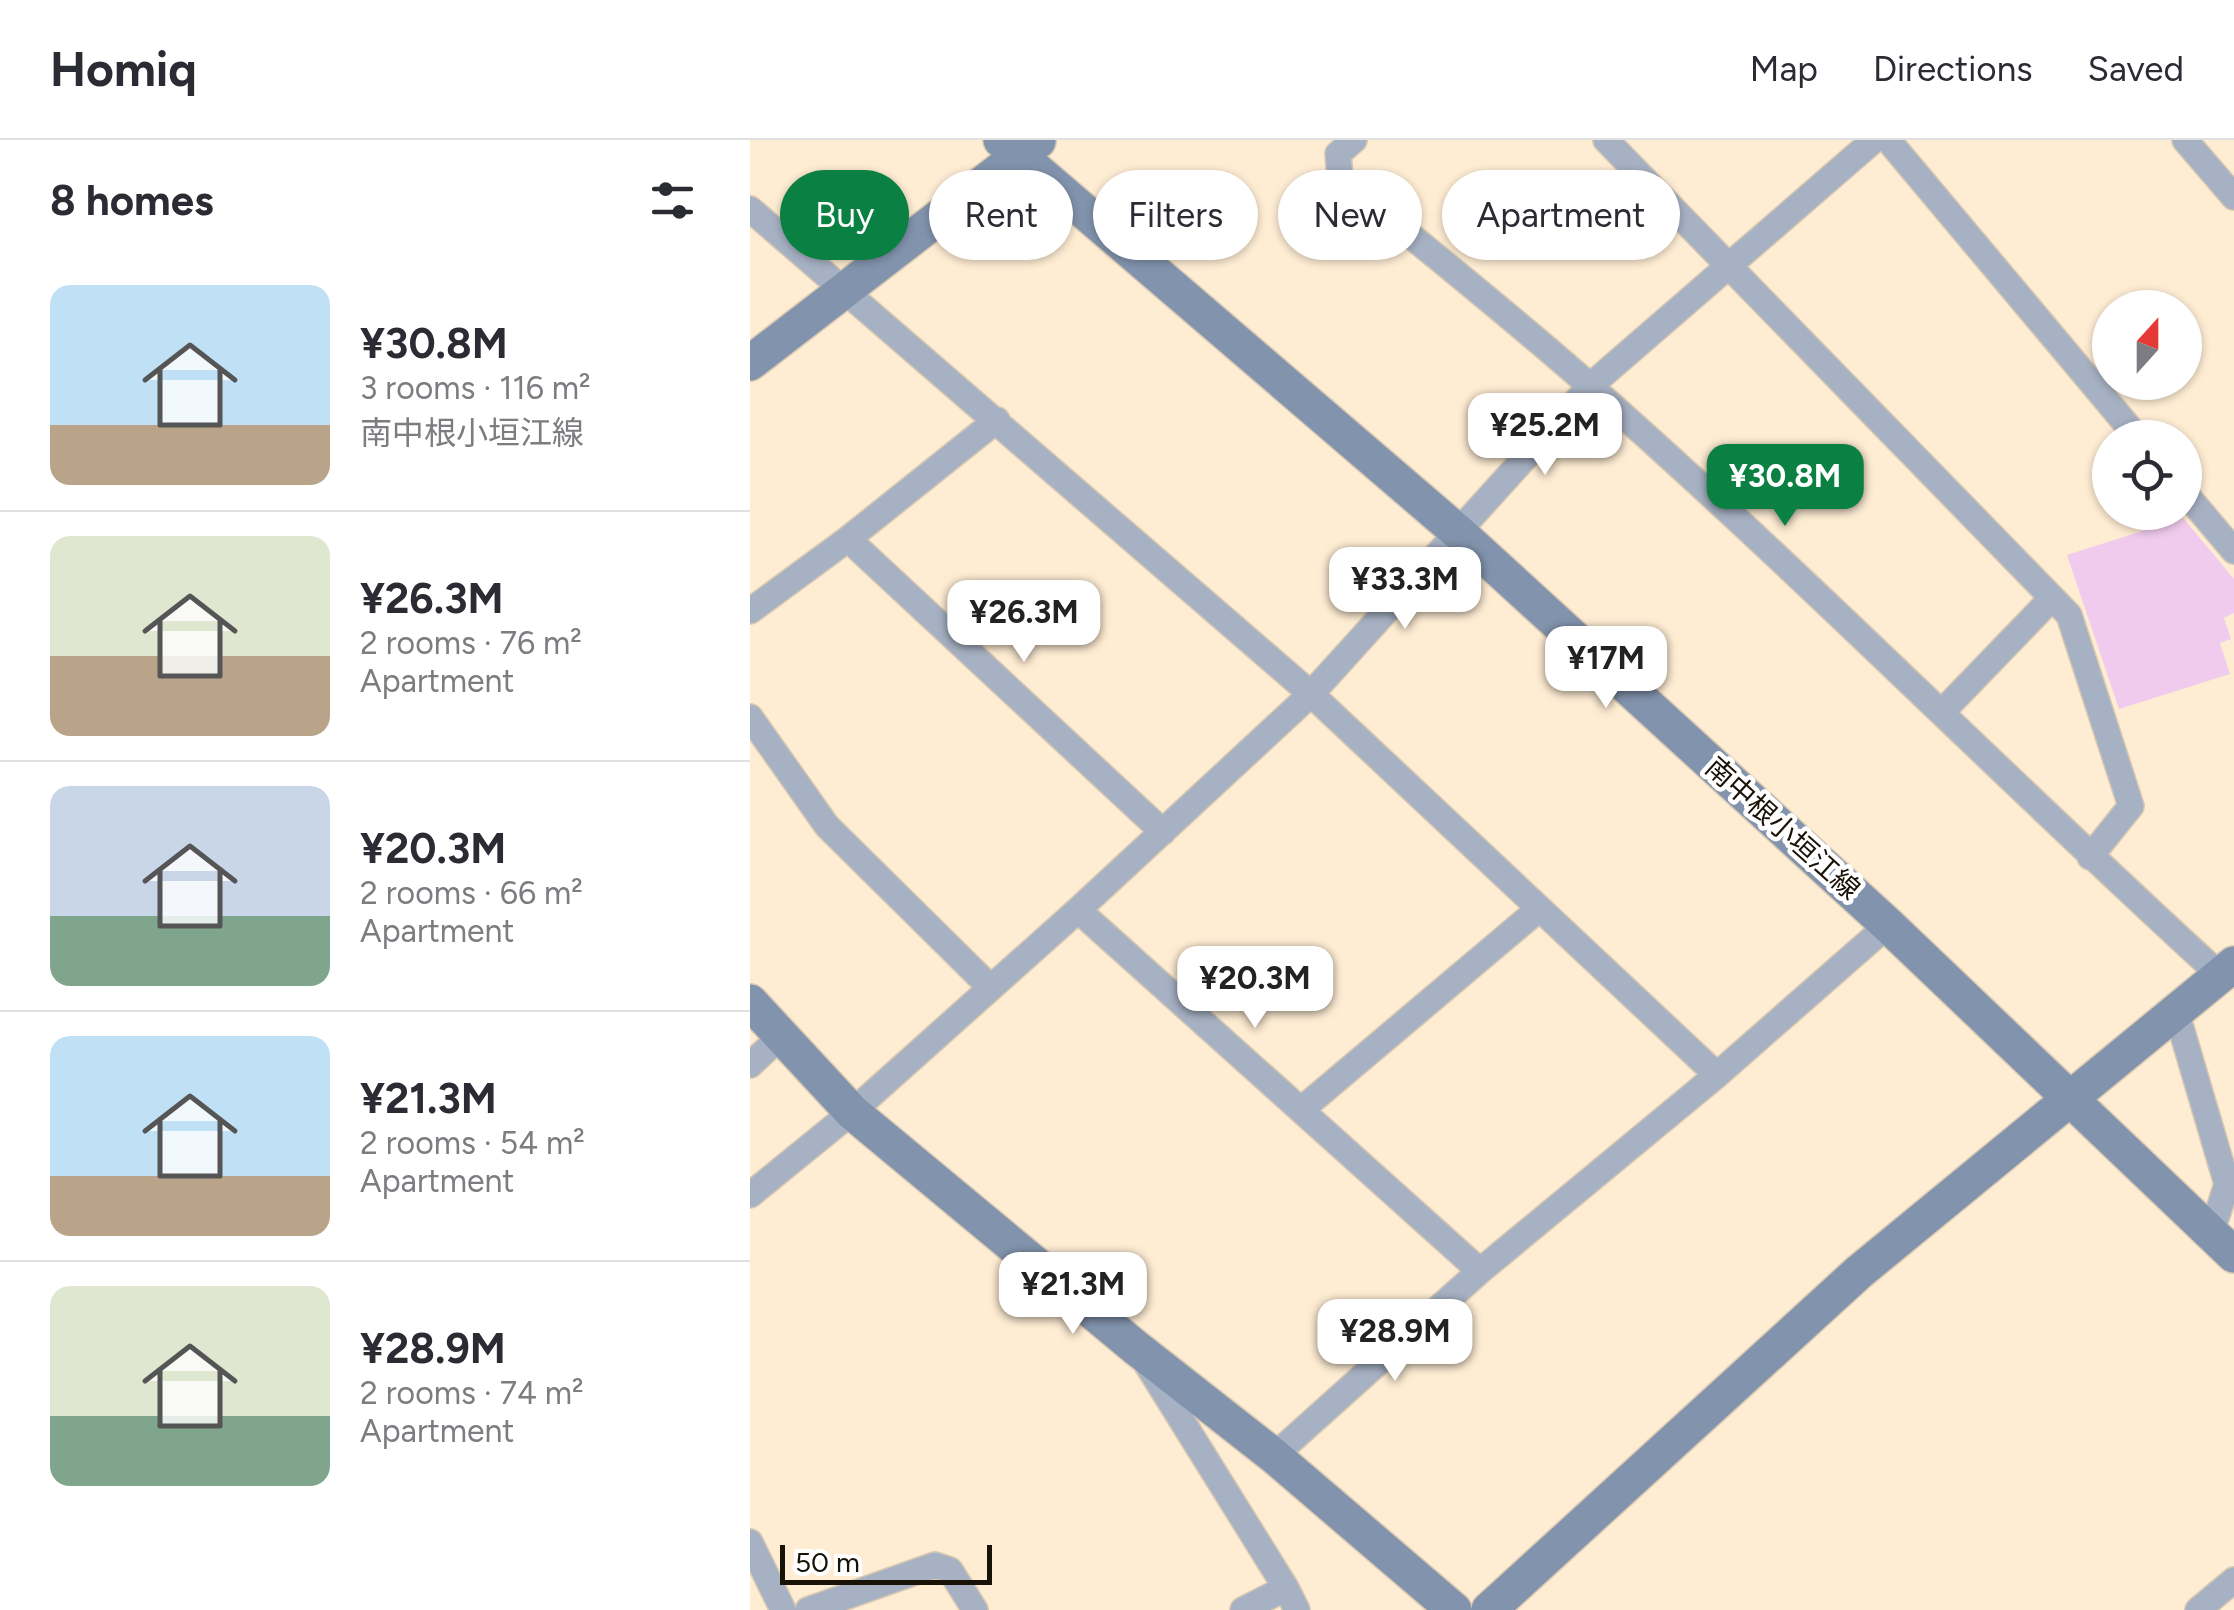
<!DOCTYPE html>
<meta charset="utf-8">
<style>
:root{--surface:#fff;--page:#f2f2f3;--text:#2b2b33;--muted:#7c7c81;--line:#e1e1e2;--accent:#0b8043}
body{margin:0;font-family:Figtree,"Noto Sans JP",sans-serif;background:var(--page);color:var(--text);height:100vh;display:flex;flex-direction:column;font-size:38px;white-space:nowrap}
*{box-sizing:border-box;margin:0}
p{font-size:32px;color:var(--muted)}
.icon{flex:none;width:55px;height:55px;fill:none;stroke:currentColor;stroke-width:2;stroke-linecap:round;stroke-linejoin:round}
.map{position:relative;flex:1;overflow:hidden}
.details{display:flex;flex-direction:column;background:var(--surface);width:750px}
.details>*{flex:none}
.banner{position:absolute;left:30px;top:30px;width:950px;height:90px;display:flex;gap:20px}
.needle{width:65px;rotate:21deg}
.tools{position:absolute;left:1342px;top:150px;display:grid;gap:20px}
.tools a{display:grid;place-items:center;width:110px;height:110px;border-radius:50%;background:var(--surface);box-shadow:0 2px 8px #0004;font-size:50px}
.scale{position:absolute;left:30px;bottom:25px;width:212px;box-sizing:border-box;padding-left:10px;border:5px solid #191207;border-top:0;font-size:28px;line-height:35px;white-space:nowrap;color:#191207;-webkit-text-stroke:8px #fff;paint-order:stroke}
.price{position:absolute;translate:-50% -85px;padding:0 22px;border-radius:20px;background:#fff;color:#222;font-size:32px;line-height:65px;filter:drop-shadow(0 2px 5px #0008)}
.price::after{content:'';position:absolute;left:50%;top:60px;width:30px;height:22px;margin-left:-15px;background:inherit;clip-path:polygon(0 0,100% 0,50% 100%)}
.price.selected{background:var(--accent);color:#fff}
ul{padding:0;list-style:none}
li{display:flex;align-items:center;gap:30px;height:250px;padding:0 50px}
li+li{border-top:2px solid var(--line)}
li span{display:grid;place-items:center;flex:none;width:280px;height:200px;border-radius:20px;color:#555}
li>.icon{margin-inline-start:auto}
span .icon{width:120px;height:120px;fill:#fffc;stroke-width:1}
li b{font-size:42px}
h2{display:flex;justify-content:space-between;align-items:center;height:120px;padding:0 50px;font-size:42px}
.pill{padding:0 35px;border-radius:45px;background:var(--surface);box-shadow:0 2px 8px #0004;font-size:35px;line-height:90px}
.pill.selected{background:var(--accent);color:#fff}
header{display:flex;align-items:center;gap:60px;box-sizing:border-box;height:140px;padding:0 50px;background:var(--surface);border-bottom:2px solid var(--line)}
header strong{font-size:48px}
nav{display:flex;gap:55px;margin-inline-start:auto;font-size:35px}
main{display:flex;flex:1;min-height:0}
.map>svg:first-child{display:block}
</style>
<header>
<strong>Homiq</strong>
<nav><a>Map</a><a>Directions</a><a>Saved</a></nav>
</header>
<main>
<section class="details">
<h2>8 homes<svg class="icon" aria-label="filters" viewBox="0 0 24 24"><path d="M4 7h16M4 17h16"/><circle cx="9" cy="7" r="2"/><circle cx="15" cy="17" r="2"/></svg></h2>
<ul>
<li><span style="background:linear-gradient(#bfe0f5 70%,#b9a48a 0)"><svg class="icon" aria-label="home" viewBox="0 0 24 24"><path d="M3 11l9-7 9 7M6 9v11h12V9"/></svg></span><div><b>¥30.8M</b><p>3 rooms · 116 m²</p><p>南中根小垣江線</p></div></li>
<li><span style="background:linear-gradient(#dfe7d0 60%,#b9a48a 0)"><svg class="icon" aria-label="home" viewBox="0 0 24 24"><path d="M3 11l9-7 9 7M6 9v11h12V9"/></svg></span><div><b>¥26.3M</b><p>2 rooms · 76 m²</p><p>Apartment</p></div></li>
<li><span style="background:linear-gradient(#c9d6e8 65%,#7fa58c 0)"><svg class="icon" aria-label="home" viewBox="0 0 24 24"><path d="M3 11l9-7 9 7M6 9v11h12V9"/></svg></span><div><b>¥20.3M</b><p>2 rooms · 66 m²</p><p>Apartment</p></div></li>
<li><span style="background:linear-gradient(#bfe0f5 70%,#b9a48a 0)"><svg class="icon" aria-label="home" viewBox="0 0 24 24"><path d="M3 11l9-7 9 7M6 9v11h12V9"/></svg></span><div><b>¥21.3M</b><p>2 rooms · 54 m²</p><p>Apartment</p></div></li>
<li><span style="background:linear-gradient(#dfe7d0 65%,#7fa58c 0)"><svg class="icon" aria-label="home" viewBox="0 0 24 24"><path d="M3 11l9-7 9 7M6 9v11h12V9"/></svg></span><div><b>¥28.9M</b><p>2 rooms · 74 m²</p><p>Apartment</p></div></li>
</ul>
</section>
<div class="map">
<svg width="1484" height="1470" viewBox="0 0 1484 1470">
<rect width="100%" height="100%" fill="#feecd3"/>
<path fill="#f1cbee" d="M1433 378 1484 439V473L1474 478 1481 499 1470 503 1480 534 1369 569 1317 415Z"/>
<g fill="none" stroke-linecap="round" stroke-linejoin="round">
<g stroke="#d9c9b2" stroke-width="28">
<path id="street" d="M604 0 588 14 590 37C673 107 759 174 840 246 1056 436 1258 642 1471 836
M856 0 1319 475 1381 666 1340 717
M1138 0 1388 298
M1435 0 1484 57
M0 69 561 554 967 935
M1435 353 1484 411
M98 399 413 692
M0 471 98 399 247 280
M1192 572 1302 458
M0 577 77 686 240 847
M328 770 730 1131
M1426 871 1477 1044 1461 1094
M0 925 31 896
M552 969 789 769
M0 1055 102 972 328 770 561 554 840 246 1124 0
M396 1223 536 1448
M524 1316 730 1131 967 935 1138 785
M0 1402 33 1470
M58 1470 185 1425 200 1430 225 1470
M493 1470 536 1448 547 1470
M1448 1470 1484 1440"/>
</g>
<g stroke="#d9c9b2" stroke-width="38">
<path id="secondary" d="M251 0 709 393 1138 785 1484 1115
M0 223 288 1
M0 862 102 972 385 1207 524 1316 704 1470
M739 1470 1109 1132 1484 824"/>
</g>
<use href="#street" stroke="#a6b1c3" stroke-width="25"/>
<use href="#secondary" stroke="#8293ad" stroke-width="35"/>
</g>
<g text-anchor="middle" stroke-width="9" stroke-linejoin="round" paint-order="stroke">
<g font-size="28" fill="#191207" stroke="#fff">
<text transform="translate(1033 688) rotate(42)" y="10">南中根小垣江線</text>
</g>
</g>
</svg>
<div class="tools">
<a><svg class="needle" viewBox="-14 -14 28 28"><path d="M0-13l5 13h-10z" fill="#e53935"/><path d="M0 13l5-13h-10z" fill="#7c7c81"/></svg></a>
<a><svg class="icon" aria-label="locate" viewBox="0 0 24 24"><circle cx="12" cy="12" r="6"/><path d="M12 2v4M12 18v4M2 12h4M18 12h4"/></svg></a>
</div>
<div class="scale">50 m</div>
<b class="price" style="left:795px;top:338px">¥25.2M</b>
<b class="price selected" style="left:1035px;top:389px">¥30.8M</b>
<b class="price" style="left:655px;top:492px">¥33.3M</b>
<b class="price" style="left:274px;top:525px">¥26.3M</b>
<b class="price" style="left:856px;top:571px">¥17M</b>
<b class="price" style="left:505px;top:891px">¥20.3M</b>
<b class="price" style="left:323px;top:1197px">¥21.3M</b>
<b class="price" style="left:645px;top:1244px">¥28.9M</b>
<div class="banner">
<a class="pill selected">Buy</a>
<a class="pill">Rent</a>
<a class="pill">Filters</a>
<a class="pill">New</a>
<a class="pill">Apartment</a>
</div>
</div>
</main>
